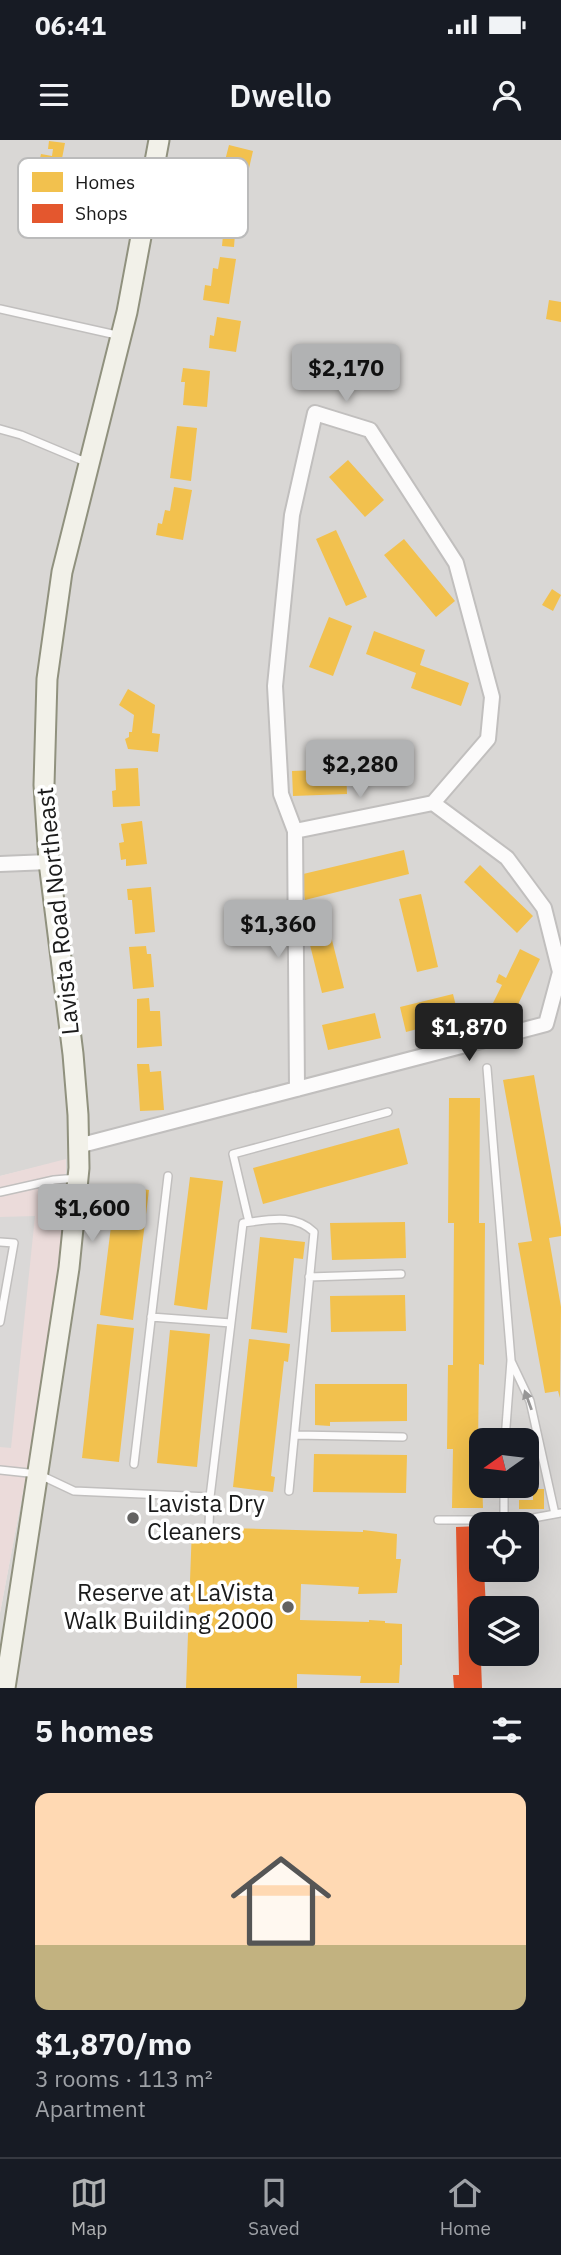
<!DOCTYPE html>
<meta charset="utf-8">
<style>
:root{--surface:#171b24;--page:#20242c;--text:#f1f3f6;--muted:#9ea1a6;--line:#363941;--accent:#b1b2b3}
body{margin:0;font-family:"IBM Plex Sans",sans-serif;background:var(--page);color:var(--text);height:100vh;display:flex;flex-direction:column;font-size:26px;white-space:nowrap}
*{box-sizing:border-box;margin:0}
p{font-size:23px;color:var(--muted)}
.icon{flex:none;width:38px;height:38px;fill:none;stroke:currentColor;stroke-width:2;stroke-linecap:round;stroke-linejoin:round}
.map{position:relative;height:1548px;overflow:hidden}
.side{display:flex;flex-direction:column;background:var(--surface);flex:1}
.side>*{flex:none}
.needle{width:46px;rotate:256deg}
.fabs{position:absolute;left:469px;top:1288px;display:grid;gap:14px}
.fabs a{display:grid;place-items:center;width:70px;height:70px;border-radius:14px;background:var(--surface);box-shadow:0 7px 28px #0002;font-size:35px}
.price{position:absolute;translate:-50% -60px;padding:0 16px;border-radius:7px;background:var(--accent);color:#111;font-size:23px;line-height:46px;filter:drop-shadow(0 2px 4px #0008)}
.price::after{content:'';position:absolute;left:50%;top:42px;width:21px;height:16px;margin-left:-10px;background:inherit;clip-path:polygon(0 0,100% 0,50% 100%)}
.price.active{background:#222;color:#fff}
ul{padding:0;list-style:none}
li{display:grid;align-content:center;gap:14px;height:371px;padding:0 35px}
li+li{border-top:2px solid var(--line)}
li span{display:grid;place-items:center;height:217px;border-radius:14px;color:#555}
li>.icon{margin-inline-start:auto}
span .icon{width:126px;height:126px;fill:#fffc;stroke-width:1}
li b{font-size:30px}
h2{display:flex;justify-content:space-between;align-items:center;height:84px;padding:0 35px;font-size:30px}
.status{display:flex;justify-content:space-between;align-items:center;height:49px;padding:0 35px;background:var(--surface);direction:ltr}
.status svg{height:19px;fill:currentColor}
header{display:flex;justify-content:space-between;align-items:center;height:91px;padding:0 35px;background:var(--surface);font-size:32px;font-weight:600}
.tab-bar{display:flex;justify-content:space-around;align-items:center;height:98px;border-top:2px solid var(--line);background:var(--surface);font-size:19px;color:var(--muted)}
.tab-bar a{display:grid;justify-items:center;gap:4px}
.tab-bar .active{color:var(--accent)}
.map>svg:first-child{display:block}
</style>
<div class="status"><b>06:41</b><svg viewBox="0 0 49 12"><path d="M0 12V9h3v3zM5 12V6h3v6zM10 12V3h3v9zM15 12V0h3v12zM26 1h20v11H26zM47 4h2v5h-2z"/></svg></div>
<header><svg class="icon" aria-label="menu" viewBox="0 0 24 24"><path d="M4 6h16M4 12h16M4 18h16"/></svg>Dwello<svg class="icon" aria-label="person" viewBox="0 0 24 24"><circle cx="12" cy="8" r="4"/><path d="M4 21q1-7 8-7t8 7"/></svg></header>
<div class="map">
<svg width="561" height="1548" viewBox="0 0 561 1548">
<rect width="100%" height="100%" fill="#eae7e4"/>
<path fill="#d9d7d5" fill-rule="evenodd" d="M0 0H561V1548H0V1473L64 1135 66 1020 0 1036ZM481 1300H527V1346H481ZM481 1384H527V1430H481ZM481 1468H527V1514H481Z"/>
<path fill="#ebdbda" d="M66 1019 64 1135 0 1473V1036Z"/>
<path fill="#dad8d7" d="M35 1076 11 1308 0 1307V1077Z"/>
<path fill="#f2c14e" d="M49 1 65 3 60 29 64 30 57 53 33 49 41 14 52 16 53 9H48Z
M229 5 253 11 244 50 219 44Z
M216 58 243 60 241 82 244 83 243 95 235 94 234 107 222 106 223 95 215 94Z
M220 117 236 119 229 164 203 160 205 145 211 146 213 128 218 129Z
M549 160 561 162V182L546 179Z
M217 177 241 181 236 212 209 208 210 195 214 196Z
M183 228 210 231 207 267 183 265 185 242H181Z
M177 286 197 288 191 341 170 338Z
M348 320 384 360 365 377 329 337Z
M174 347 192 350 183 400 156 395 158 383 162 384 165 370 170 371Z
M336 390 367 457 346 466 316 399Z
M404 399 455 461 436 477 384 415Z
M552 449 561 455 553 471 542 465Z
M329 477 352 486 333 536 309 527Z
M374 491 425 510 420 525 469 543 461 566 411 548 416 533 366 514Z
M128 549 155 565 152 593 160 594 158 612 128 609 125 599 129 597V592H132L134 575 119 565Z
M138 628 140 666 113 667 112 651 116 650 115 629Z
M346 629 347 654 293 656 292 631Z
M142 681 147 724 126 726V719L121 720 119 703 124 702 121 684Z
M404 710 409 734 305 760 299 735Z
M480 725 533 776 517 793 464 742Z
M151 747 155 792 135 794 132 760H128L127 749Z
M421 754 438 827 417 832 399 759Z
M326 776 344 848 322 853 304 781Z
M146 806 147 814H151L154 847 133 849 129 807Z
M520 809 540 819 508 885 487 875 502 845 496 842 499 834 506 838Z
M453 854 459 878 406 892 400 867Z
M149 858 150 871H160L162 906 137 908V859Z
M375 873 381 898 328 910 322 885Z
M137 924H149L150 932 161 931 164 970 140 971Z
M534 935 561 1088V1096L549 1098 561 1167 560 1258 558 1251 545 1253 518 1103 532 1101 503 940Z
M449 958H480L479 1083H485L484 1225 479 1224 478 1308H481L483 1368H452L453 1309H447L448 1225H453L454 1083H448Z
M399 988 408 1024 263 1064 253 1028Z
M190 1037 223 1041 207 1170 174 1165Z
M116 1046 149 1050 133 1180 100 1175Z
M405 1082 406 1118 332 1120 330 1083Z
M260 1097 305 1102 303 1119 294 1118 287 1193 251 1189Z
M405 1155 406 1191 331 1192 330 1156Z
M97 1184 134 1188 119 1322 82 1318Z
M170 1190 210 1194 197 1327 157 1323Z
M249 1199 290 1204 288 1222 284 1221 271 1336 275 1337 273 1352 233 1347Z
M315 1244H407V1281L330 1282V1286L315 1285Z
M314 1314 407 1315 406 1353 313 1352Z
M533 1349H544V1369H519V1360H533Z
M192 1387 363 1392V1390L397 1394 396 1419H401L397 1453 358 1454 359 1447 301 1444 300 1480 369 1482V1480L385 1481V1483L402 1484V1525H400L399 1543H360L361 1536 297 1534V1548H186Z"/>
<path fill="#e4572e" d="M481 1386V1430H484L486 1468H481L480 1494 482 1548H454L453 1535H459L456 1387Z"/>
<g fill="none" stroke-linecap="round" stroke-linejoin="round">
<g stroke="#c1bfbe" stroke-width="10">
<path id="lane" d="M0 169 121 196
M0 289 21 295 88 323
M487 928 511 1220 505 1300
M0 1052 54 1040 77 1038
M249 1082 233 1014 388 972
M0 1102 14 1103 0 1182
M309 1137 401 1134
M151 1177 231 1183
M511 1221 530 1261 555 1374
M295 1295 403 1297
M134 1324 168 1036
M0 1330 38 1334 74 1351 210 1357 243 1083C268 1080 294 1073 314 1092L289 1351
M438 1380H522L561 1373
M504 1380V1346
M209 1387 210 1357"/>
</g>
<g stroke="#c1bfbe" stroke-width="18">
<path id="street" d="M295 691 433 663 488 599 492 557 456 423 370 290 315 273 292 375 275 546 281 654 295 691 297 949
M0 724 49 722
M78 1006 546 884 560 832 544 768 507 718 433 663"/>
</g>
<g stroke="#90917e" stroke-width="23">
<path id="secondary" d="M5 1548 69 1128 79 1028 78 975 73 914 49 722 44 645 47 539 62 432 127 172 159 0"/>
</g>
<use href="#lane" stroke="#fcfbfb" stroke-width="7"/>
<use href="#street" stroke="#fcfbfb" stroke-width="14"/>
<use href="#secondary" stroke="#f2f1e9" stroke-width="19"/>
</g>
<defs><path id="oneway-solid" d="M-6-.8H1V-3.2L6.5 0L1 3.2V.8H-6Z" transform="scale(1.75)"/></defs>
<use fill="#979696" href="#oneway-solid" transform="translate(528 1260) rotate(-110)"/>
<g fill="#636261" stroke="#fff" stroke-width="2.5">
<circle cx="133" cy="1378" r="7"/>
<circle cx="288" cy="1467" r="7"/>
</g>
<g text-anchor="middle" stroke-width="7" stroke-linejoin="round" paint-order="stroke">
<g font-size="24" fill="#1b1b1b" stroke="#fff">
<text transform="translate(58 771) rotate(-96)" y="8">Lavista Road Northeast</text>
</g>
<g font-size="24" fill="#1b1b1b" stroke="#fff" text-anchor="start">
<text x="147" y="1372">Lavista Dry<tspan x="147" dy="28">Cleaners</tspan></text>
<text x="274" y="1461" text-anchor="end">Reserve at LaVista<tspan x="274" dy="28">Walk Building 2000</tspan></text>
</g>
</g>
<rect x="18" y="18" width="230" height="80" rx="10" fill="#fff" stroke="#bbb" stroke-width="2"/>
<rect x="32" y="32" width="31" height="20" fill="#f2c14e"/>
<rect x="32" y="64" width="31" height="19" fill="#e4572e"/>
<g font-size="19" fill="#1b1b1b">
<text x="75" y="49">Homes</text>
<text x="75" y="80">Shops</text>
</g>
</svg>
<div class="fabs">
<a><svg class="needle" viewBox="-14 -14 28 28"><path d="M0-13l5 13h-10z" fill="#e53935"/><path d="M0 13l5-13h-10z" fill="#9ea1a6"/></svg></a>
<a><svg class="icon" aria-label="locate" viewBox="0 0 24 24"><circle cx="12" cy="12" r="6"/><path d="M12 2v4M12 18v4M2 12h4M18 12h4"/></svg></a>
<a><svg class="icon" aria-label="layers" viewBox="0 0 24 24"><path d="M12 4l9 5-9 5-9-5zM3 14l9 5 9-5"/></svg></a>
</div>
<b class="price" style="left:346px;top:264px">$2,170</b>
<b class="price" style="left:360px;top:660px">$2,280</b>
<b class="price" style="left:278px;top:820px">$1,360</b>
<b class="price active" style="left:469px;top:923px">$1,870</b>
<b class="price" style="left:92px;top:1104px">$1,600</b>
</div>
<section class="side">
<h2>5 homes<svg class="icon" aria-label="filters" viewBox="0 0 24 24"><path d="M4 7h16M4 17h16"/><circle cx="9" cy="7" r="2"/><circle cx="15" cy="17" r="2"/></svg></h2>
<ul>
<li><span style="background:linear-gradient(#ffd9b3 70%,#c2b280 0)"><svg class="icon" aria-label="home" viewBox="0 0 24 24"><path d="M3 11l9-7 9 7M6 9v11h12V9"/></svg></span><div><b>$1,870/mo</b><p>3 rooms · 113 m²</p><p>Apartment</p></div></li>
</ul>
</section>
<nav class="tab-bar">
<a class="active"><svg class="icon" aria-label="map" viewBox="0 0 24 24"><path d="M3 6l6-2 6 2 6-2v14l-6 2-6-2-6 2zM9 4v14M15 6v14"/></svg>Map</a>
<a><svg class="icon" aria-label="saved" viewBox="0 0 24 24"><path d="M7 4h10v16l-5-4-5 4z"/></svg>Saved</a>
<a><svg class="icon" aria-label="home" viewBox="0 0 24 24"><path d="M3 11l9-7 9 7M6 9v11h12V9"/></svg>Home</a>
</nav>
